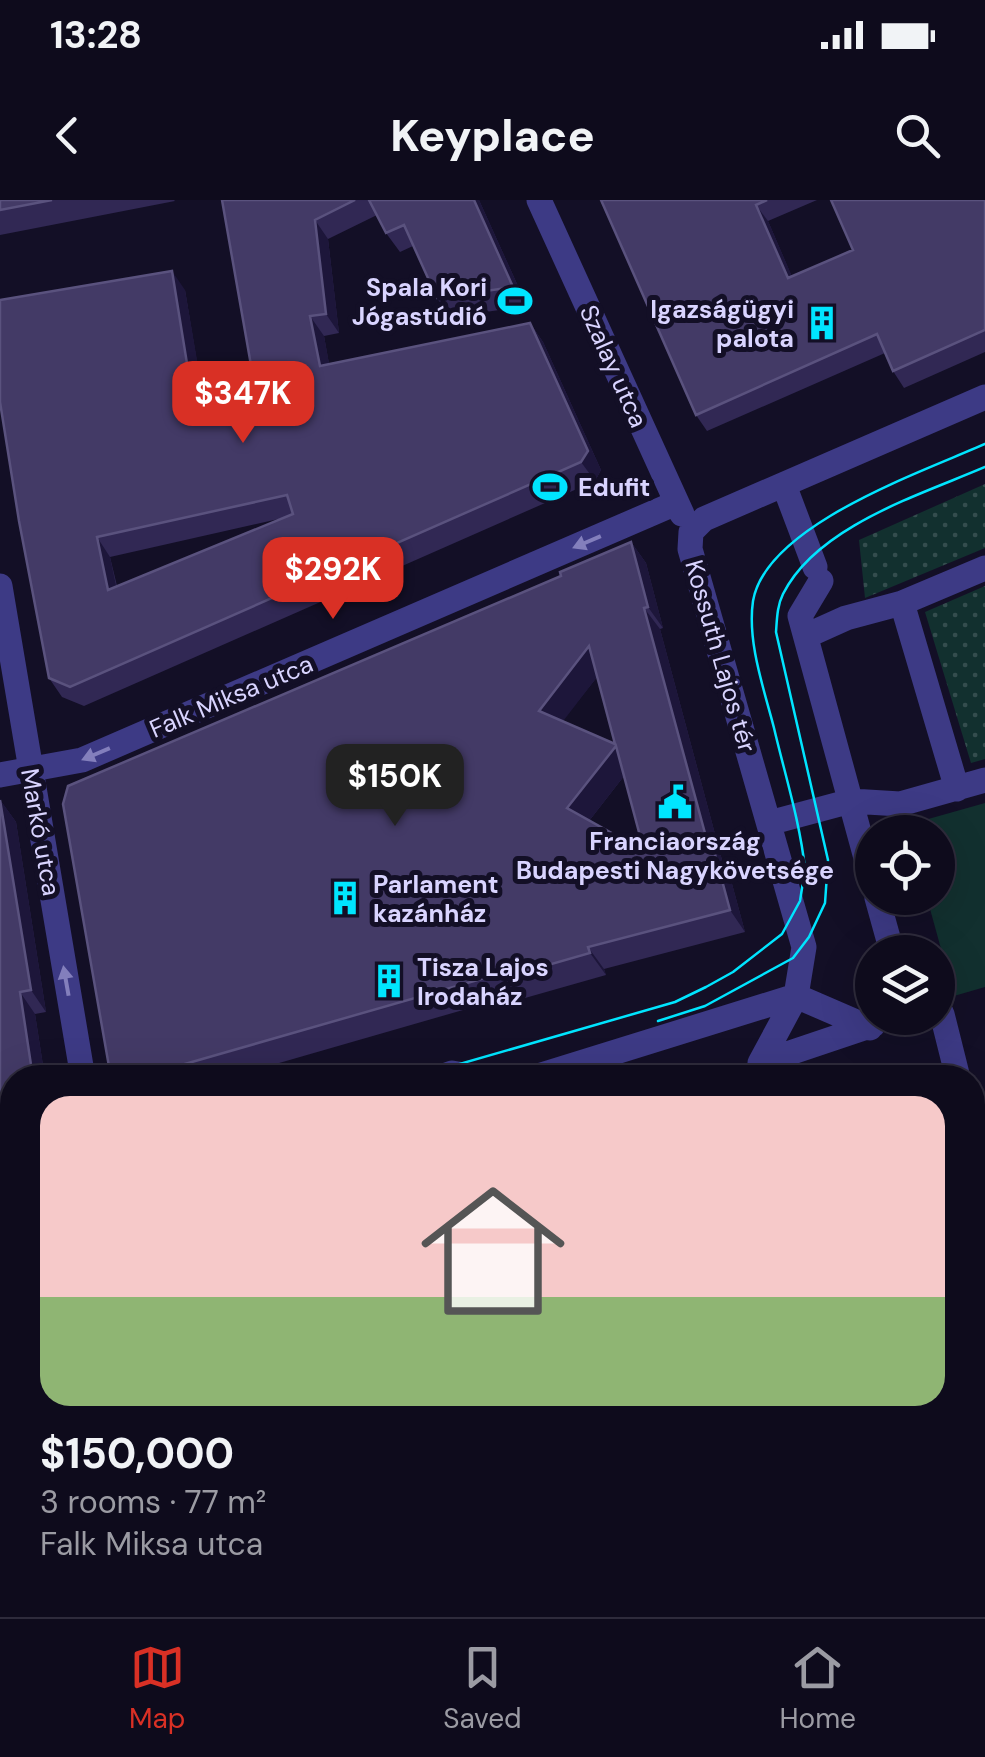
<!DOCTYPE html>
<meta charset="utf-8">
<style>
:root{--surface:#0e0b1c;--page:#1c1929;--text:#f1f3f6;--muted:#9b9ba3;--line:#2e2b3b;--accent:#d93025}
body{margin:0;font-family:"DM Sans",sans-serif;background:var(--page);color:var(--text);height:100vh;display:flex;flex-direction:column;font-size:38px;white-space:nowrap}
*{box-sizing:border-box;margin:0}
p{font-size:32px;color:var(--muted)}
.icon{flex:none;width:55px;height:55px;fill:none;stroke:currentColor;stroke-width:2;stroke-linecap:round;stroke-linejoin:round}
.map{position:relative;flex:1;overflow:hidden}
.panel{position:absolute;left:0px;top:865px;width:985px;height:552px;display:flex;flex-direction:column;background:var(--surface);border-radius:40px 40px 0 0;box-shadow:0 10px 40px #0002,0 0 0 2px var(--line)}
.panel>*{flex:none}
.tools{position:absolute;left:855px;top:615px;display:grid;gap:20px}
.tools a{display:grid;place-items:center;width:100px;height:100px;border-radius:50%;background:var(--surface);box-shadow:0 10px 40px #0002,0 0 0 2px var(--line);font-size:50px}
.price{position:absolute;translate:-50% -85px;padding:0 22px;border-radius:20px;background:var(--accent);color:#fff;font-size:32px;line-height:65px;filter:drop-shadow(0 2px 5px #0008)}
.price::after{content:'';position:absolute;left:50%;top:60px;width:30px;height:22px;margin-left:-15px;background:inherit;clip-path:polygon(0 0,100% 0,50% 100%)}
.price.selected{background:#222;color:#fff}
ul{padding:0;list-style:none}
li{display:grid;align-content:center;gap:20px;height:530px;padding:0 40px}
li+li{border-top:2px solid var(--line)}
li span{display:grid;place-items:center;height:310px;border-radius:30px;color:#555}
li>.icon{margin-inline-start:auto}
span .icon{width:180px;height:180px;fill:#fffc;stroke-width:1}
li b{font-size:42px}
.status{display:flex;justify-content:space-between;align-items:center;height:70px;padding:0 50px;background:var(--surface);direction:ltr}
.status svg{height:28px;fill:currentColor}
header{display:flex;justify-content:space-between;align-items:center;height:130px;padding:0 40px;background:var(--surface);font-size:45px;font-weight:800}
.menu{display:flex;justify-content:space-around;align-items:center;height:140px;border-top:2px solid var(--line);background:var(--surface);font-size:28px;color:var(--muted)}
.menu a{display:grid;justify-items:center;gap:5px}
.menu .selected{color:var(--accent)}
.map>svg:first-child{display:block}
</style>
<div class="status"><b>13:28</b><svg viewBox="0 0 49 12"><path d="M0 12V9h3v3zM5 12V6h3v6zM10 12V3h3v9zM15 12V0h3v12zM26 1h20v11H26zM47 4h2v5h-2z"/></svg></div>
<header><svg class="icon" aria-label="back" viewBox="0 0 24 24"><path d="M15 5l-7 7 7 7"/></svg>Keyplace<svg class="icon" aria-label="search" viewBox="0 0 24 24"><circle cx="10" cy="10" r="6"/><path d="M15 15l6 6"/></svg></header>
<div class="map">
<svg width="985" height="1417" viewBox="0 0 985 1417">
<defs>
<pattern id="grass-dots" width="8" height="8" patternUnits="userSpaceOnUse" patternTransform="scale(2.5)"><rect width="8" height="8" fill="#12302f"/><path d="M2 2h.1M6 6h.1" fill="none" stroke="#344d4e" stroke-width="1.8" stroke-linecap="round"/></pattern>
<pattern id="water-waves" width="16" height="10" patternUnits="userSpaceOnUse" patternTransform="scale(2.5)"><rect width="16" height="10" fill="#0c2248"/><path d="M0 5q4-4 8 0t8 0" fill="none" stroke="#2f4163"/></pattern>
</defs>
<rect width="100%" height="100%" fill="#130f26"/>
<path fill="url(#grass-dots)" d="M985 284V348L865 398 859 340Z
M985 386V559L971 563 925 412Z"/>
<path fill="#12302f" d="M985 603V787L954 796 927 698H938V632H909L907 625Z
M12 1042V1232L0 1235V1044Z"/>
<path fill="url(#water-waves)" d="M985 1291V1417H397L446 1405H972L973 1294Z"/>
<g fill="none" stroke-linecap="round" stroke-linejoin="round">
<path stroke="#3d3a85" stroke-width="25" d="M539 0 682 314
M784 285 815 367
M821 381 800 416 872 680
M0 386 83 878
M902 403 957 589
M806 436 846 418 902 403 985 368
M0 575 82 560 676 303
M769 623 851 601 900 604 985 580
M877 698 892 752
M938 811 942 814 958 878
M760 863 796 796 804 747 690 349 691 332 704 319 985 197
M761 868 760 863 873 825
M438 878 452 873 481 878
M532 878 796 796 870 828
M972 937 985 988
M0 985 12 983
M972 1150 985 1142
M0 1338 12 1335"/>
<path stroke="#c25bff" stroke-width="25" d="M972 1227H985
M137 1417 188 1405"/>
<path stroke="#00e5ff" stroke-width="2.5" d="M658 821 705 806 793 758 809 737 825 703 828 660 776 432C777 419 777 406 783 394 817 326 920 295 985 267
M411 878 675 802 706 787 733 772 782 734 800 701 805 669C800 622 785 575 774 528 764 489 747 442 753 401 766 325 922 272 985 244
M0 978 12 976"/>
</g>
<path fill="#312854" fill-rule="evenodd" d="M0 0H174L175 1 0 35Z
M222 0H479L527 106 450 117 437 98 413 46 400 52 386 33 377 15 328 39 339 133 324 136 329 164 530 123 543 142 601 270 595 281 84 506 62 497 49 478 19 321 185 90 200 180 252 171ZM283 318 117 386 110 357Z
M601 0H817L768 21 792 77 985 0V152L904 188 893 171 885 153 707 231 696 215Z
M631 342 646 363 663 428 660 429 722 660 728 669 745 732 604 769 606 775 525 798 522 793 227 878H111L561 376ZM597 477 615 544 562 521ZM624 576 644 651 589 621Z
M0 600 16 622 46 812 35 814 45 878H12V944L4 945 0 939Z"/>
<path fill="#1d163a" d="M474 0H479L527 106 513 87Z
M756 5 768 21 800 95 788 78Z
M315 20 328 39 339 133 326 114Z
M172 71 185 90 204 201 190 182Z
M310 116 324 136 333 185 320 166Z
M530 123 543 142 601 270 595 281 581 262Z
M97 337 110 357 121 409 108 390Z
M631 342 646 363 663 428 648 407Z
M644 408 660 429 722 660 728 669 745 732 730 710 709 648Z
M589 446 604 468 554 533 539 511Z
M616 546 631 567 582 630 567 608Z
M1 601 16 622 46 812 31 790Z
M588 747 604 769 606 775 590 753Z
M20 792 35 814 45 878H33Z"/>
<path fill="#433a66" stroke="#5a527e" stroke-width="2.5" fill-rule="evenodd" d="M0 0H52L0 10Z
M222 0H355L315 20 326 114 310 116 320 166 530 123 588 251 581 262 70 487 49 478 19 321 0 202V100L172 71 190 182 252 171ZM287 295 293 314 108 390 97 337Z
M369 0H474L513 87 437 98 404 25 386 33Z
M601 0H767L756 5 788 78 853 50 831 0H985V130L893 171 877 134 696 215Z
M631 342 648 407 644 408 709 648 713 647 730 710 588 747 590 753 510 776 509 771 136 878H111L63 604 68 586 561 376 560 372ZM589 446 615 544 539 511ZM616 546 644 651 567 608Z
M0 600 31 790 20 792 33 878H12V920L0 922Z"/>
<defs><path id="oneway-solid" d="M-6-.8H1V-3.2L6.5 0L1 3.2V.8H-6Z" transform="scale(2.5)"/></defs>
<g fill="#837fbc">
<use href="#oneway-solid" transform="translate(587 342) rotate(157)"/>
<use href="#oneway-solid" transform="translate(96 554) rotate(157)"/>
<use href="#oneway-solid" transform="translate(66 781) rotate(-100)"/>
</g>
<defs>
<g id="stadium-bare" transform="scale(2.7)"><path d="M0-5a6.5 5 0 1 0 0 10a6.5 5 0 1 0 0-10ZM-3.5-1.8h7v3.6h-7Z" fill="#00e5ff" stroke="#130f26" stroke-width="2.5" paint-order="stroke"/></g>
<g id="building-bare" transform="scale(2.7)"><path d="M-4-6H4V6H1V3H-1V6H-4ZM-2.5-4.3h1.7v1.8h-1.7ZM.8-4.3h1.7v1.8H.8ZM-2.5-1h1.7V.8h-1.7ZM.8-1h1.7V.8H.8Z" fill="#00e5ff" stroke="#130f26" stroke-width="2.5" paint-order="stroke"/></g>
<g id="civic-bare" transform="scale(2.7)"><path d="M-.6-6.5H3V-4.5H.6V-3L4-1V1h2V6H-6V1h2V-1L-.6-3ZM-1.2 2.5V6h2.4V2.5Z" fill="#00e5ff" stroke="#130f26" stroke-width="2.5" paint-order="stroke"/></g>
</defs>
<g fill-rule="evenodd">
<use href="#stadium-bare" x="515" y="101"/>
<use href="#building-bare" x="822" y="123"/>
<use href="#stadium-bare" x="550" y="287"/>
<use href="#civic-bare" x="675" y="602"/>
<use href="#building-bare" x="345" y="698"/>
<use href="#building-bare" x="389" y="781"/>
</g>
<g text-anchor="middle" stroke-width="10" stroke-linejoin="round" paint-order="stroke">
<g font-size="25" font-weight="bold" fill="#d9d4ff" stroke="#130f26" text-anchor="start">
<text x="487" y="96" text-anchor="end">Spala Kori<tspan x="487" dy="29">Jógastúdió</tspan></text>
<text x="794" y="118" text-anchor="end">Igazságügyi<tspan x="794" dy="29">palota</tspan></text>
<text x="578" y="296">Edufit</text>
<text x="675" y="650" text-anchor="middle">Franciaország<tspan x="675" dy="29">Budapesti Nagykövetsége</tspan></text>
<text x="373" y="693">Parlament<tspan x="373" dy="29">kazánház</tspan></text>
<text x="417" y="776">Tisza Lajos<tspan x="417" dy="29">Irodaház</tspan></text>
</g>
<g font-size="25" fill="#d9d4ff" stroke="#130f26">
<text transform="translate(614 166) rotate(66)" y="9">Szalay utca</text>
<text transform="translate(721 456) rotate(74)" y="9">Kossuth Lajos tér</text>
<text transform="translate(231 496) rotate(-23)" y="9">Falk Miksa utca</text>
<text transform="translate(41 632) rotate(80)" y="9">Markó utca</text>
</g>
</g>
</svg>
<div class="tools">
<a><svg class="icon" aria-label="locate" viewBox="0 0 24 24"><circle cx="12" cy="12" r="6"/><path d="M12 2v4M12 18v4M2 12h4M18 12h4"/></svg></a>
<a><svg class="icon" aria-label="layers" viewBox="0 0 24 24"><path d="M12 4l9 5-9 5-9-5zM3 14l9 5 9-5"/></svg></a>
</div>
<b class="price" style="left:243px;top:246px">$347K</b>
<b class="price" style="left:333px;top:422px">$292K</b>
<b class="price selected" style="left:395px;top:629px">$150K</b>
<section class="panel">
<ul>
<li><span style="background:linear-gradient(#f6c9c9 65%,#8fb573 0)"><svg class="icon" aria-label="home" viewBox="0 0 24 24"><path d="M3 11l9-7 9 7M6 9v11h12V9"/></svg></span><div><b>$150,000</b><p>3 rooms · 77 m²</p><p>Falk Miksa utca</p></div></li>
</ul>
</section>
</div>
<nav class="menu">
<a class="selected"><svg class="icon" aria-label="map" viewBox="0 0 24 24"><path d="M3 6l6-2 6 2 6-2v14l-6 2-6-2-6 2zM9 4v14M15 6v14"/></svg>Map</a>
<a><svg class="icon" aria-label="saved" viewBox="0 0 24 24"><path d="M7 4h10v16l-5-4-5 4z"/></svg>Saved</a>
<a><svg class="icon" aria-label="home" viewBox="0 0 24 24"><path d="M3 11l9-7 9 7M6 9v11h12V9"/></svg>Home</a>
</nav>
